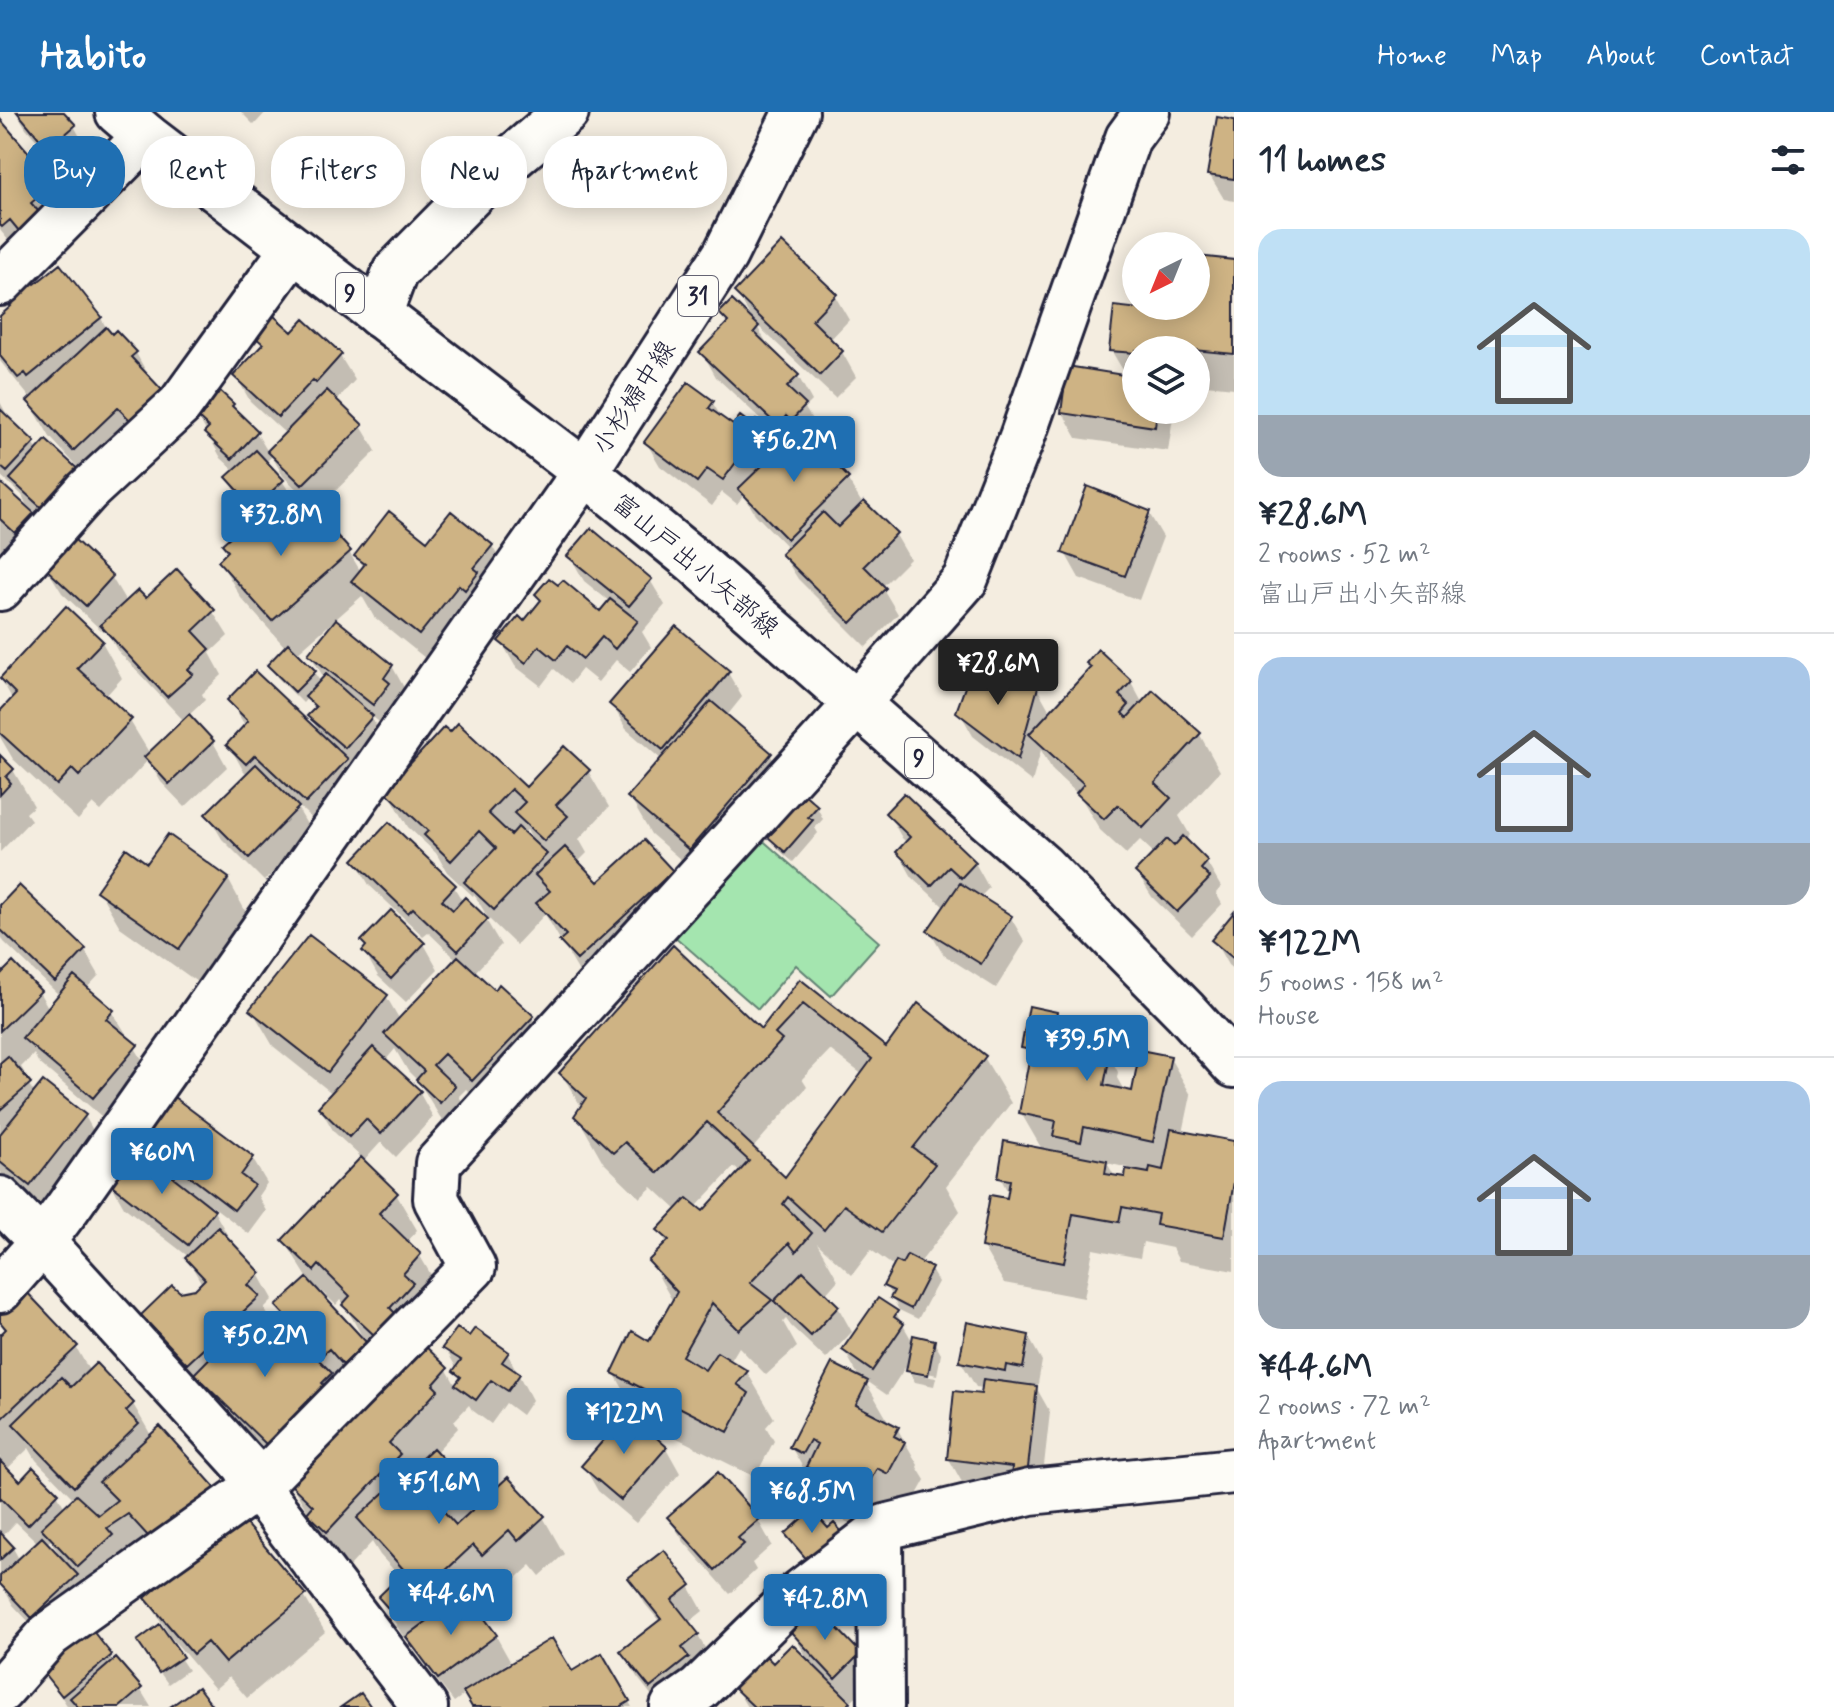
<!DOCTYPE html>
<meta charset="utf-8">
<style>
:root{--surface:#fff;--page:#f2f2f3;--text:#1f2937;--muted:#747a83;--line:#e0e1e3;--accent:#1f6fb2}
body{margin:0;font-family:Mynerve,"Klee One",sans-serif;background:var(--page);color:var(--text);height:100vh;display:flex;flex-direction:column;font-size:30px;white-space:nowrap}
*{box-sizing:border-box;margin:0}
p{font-size:26px;color:var(--muted)}
.icon{flex:none;width:44px;height:44px;fill:none;stroke:currentColor;stroke-width:2;stroke-linecap:round;stroke-linejoin:round}
.map{position:relative;flex:1;overflow:hidden}
.panel{display:flex;flex-direction:column;background:var(--surface);width:600px}
.panel>*{flex:none}
.hud{position:absolute;left:24px;top:24px;width:760px;height:72px;display:flex;gap:16px}
.needle{width:52px;rotate:223deg}
.buttons{position:absolute;left:1122px;top:120px;display:grid;gap:16px}
.buttons a{display:grid;place-items:center;width:88px;height:88px;border-radius:50%;background:var(--surface);box-shadow:0 4px 20px #0003;font-size:40px}
.price{position:absolute;translate:-50% -68px;padding:0 18px;border-radius:8px;background:var(--accent);color:#fff;font-size:26px;line-height:52px;filter:drop-shadow(0 2px 4px #0008)}
.price::after{content:'';position:absolute;left:50%;top:48px;width:24px;height:18px;margin-left:-12px;background:inherit;clip-path:polygon(0 0,100% 0,50% 100%)}
.price.current{background:#222;color:#fff}
ul{padding:0;list-style:none}
li{display:grid;align-content:center;gap:16px;height:424px;padding:0 24px}
li+li{border-top:2px solid var(--line)}
li span{display:grid;place-items:center;height:248px;border-radius:24px;color:#555}
li>.icon{margin-inline-start:auto}
span .icon{width:144px;height:144px;fill:#fffc;stroke-width:1}
li b{font-size:34px}
h2{display:flex;justify-content:space-between;align-items:center;height:96px;padding:0 24px;font-size:34px}
.pill{padding:0 28px;border-radius:32px;background:var(--surface);box-shadow:0 4px 20px #0003;font-size:28px;line-height:72px}
.pill.current{background:var(--accent);color:#fff}
header{display:flex;align-items:center;gap:48px;box-sizing:border-box;height:112px;padding:0 40px;background:var(--accent);color:#fff}
header strong{font-size:38px}
nav{display:flex;gap:44px;margin-inline-start:auto;font-size:28px}
main{display:flex;flex:1;min-height:0}
.map>svg:first-child{display:block}
</style>
<header>
<strong>Habito</strong>
<nav><a>Home</a><a>Map</a><a>About</a><a>Contact</a></nav>
</header>
<main>
<div class="map">
<svg width="1234" height="1595" viewBox="0 0 1234 1595">
<rect width="100%" height="100%" fill="#f4ede0"/>
<filter id="ink" filterUnits="userSpaceOnUse"><feTurbulence type="fractalNoise" baseFrequency=".0125" numOctaves="2"/><feDisplacementMap in="SourceGraphic" scale="16" xChannelSelector="R" yChannelSelector="G"/><feConvolveMatrix kernelMatrix="1 2 1 2 8 2 1 2 1" color-interpolation-filters="sRGB"/></filter>
<g filter="url(#ink)">
<path fill="#a4e5af" stroke="#638475" stroke-width="2" d="M759 725 879 830 831 884 796 853 758 897 673 823Z"/>
<path fill="#0003" fill-rule="evenodd" d="M16 0H62L74 14 88 39 64 60 26 16Z
M241 0H266L254 13Z
M0 10 30 45 61 65 75 90 17 139 0 118Z
M1234 10V89L1224 87 1209 62Z
M1198 146 1234 150V276L1196 272V238H1136V298H1174L1168 339 1077 326 1063 301 1127 265 1111 238 1142 199V194H1196Z
M59 155 101 206 110 223 136 241 153 272 95 374 50 325 29 289 31 287 0 249V206Z
M736 180 835 184 849 208 830 228 842 240 856 265 835 286 755 211 772 240 798 264 812 289 805 296 819 319 810 328 848 368 863 393 864 392 896 423 910 447 882 475 898 502 866 535 798 467 783 443 789 437 755 402 744 383 737 392 722 380 712 394 660 354 646 330 712 290 723 308 733 316H753L772 323 781 338 787 332 716 265 702 240 728 213 722 202 753 209Z
M292 223 340 244 355 268 336 289 361 314 376 339 317 397 283 364 272 344 265 351 283 370 290 381 266 403 273 412 323 423 349 440 361 460 364 456 357 444 427 432 492 434 513 470 440 558 374 505 362 484 296 542 314 560 321 571 324 566 310 542 392 554 406 579 387 616 369 602 386 630 360 660 348 650 361 673 321 715 294 690 312 721 264 769 222 727 208 703 248 663 243 658 229 633 246 615 230 589 320 622 310 604 315 598 308 585 303 591 277 565 270 553 286 536 241 486 220 449 258 403 235 378 228 366 235 359 221 346 197 303 232 293 238 303 256 320 268 340 286 322 250 289 236 264 263 235 257 224Z
M0 290 7 303 6 305 33 331 38 339 61 424 26 392 22 383 0 363Z
M0 373 32 403 46 427 30 444 13 428 0 442Z
M1149 401 1163 425 1139 488 1079 466 1065 441Z
M73 429 112 466 127 491 146 489 177 460 213 500 228 524 210 541 222 563 202 582 205 588 188 604 213 630 227 655 185 695 161 670 148 648 101 699 93 692 78 708 13 647 0 625V602L13 588 1 567 102 530 122 566 105 585 130 609 150 642 184 609 117 538 104 514 101 518 62 481 47 457Z
M570 444 650 468 665 493 642 520 651 535 630 560 616 548 598 570 582 557 571 571 554 557 541 574 515 554 501 529 524 511 542 490 537 483 600 502 610 490 584 469Z
M1088 551 1131 570 1143 592 1153 581 1200 623 1220 659 1179 704 1190 723 1185 729 1207 751 1221 775 1216 781 1222 792 1192 824 1152 785 1137 761 1155 742 1140 728 1126 742 1100 718 1080 684 1053 659 1041 638 1032 670 973 624 959 599 1037 576 1051 601 1092 557Z
M728 561 742 585 726 605 770 642 791 679 710 773 651 722 630 686 662 648 626 617 612 592Z
M445 618 526 678 588 659 609 695 579 727 587 741 577 751 598 773 671 760 692 796 582 865 545 802 516 833 488 806 474 782 473 784 447 760 436 741 408 715 388 679ZM527 718 535 733 522 723Z
M0 646 13 658 34 694 26 701 31 708 0 740Z
M817 695 823 707 815 716 818 721 793 750 778 737 771 725Z
M888 701 975 751 989 776 979 786 1011 806 1025 830 996 876 944 843 930 819 945 796 912 765 898 740 907 731 902 726Z
M389 713 454 775 463 790 486 808 501 833 474 861 495 880 532 906 553 942 494 1004 466 977 459 984 475 1012 462 1026 440 1005 419 970 408 959 395 937 385 949 419 980 433 1005 396 1045 381 1030 363 1050 396 1082 417 1118 406 1130 420 1144 441 1180 421 1233 447 1258 456 1274 461 1268 455 1259 457 1257 445 1236 469 1227 507 1241 532 1288 522 1303 506 1291 491 1312 472 1298 469 1293 454 1309 458 1316 435 1341 463 1371 478 1396 543 1405 564 1442 540 1464 531 1453 504 1478 495 1468 464 1497 466 1499 473 1494 496 1524 510 1549 498 1558 500 1560 571 1562 601 1544 632 1595H474L466 1581 454 1590 423 1550 416 1537 401 1521 380 1485 401 1466 380 1443 372 1430 349 1455 330 1437 291 1372 218 1298 204 1274 202 1275 158 1228 144 1203 179 1182 196 1179 202 1172 187 1146 189 1145 124 1095 110 1070 161 1058 144 1028 252 1046 267 1071 258 1084 266 1099 249 1122 210 1092 228 1124 226 1127 259 1162 273 1187 264 1196 272 1210 260 1221 269 1230 297 1227 278 1194 308 1167 284 1128 363 1047 334 1020 320 996 333 982 273 934 252 898 386 884 400 908 457 848 428 820 423 824 369 773 355 748ZM320 1178 336 1193 340 1188 345 1193 365 1230 397 1259 379 1257 365 1232 317 1180Z
M228 767 248 804 200 872 120 815 99 779Z
M19 776 85 839 99 863 86 877 112 899 150 960 107 1009 38 950 34 942 21 955 27 965 25 967 35 982 44 971 85 1004 99 1029 44 1097 3 1064 0 1059V865L39 880 49 897 60 884 4 830 0 822V795Z
M1234 804V858L1228 853 1214 828Z
M424 832 438 857 406 890 378 864 364 839 367 835Z
M800 870 886 937 984 945 1011 991 946 1074 960 1099 919 1152 931 1158 938 1170 918 1207 899 1198 886 1174 895 1155 871 1138 852 1163 817 1131 838 1168 825 1183 838 1195 852 1220 826 1247 791 1214 786 1207 783 1210 797 1235 766 1263 739 1235 730 1250 747 1260 774 1306 766 1315 774 1329 755 1365 641 1308 614 1261 650 1232 673 1190 650 1149 667 1132 660 1118 678 1099 652 1075 640 1086 603 1050 577 1004 582 996 561 961 761 920ZM830 938 863 963 785 1068 752 1037 807 975 802 967ZM734 1055 741 1061 703 1102 696 1095Z
M1056 902 1064 916 1098 923 1118 960 1117 966 1125 980 1134 981 1170 946 1191 983 1183 1021 1234 1031V1159L1179 1149 1172 1136 1143 1130 1140 1146 1093 1137 1084 1186 1004 1171 983 1135 1008 1088 1009 1082 1000 1065 1043 1039 1021 1001 1031 949 1023 935ZM1107 1051 1129 1056 1126 1067 1115 1065Z
M0 1139 13 1162 8 1168 76 1235 90 1260 133 1292 152 1325 304 1484 325 1520 247 1586 229 1565 215 1577 169 1523 166 1525 188 1558 168 1572 146 1541 168 1521 147 1487 174 1464 151 1437 100 1490 82 1471 80 1472 90 1489 47 1529 13 1493 0 1470V1225L6 1220 0 1210ZM29 1336 36 1348 75 1388 65 1396 57 1382 20 1371 6 1358ZM16 1410 38 1431 20 1449 13 1436 2 1425ZM51 1428 60 1445 46 1432Z
M896 1201 914 1232 934 1230 941 1242 937 1263 914 1258V1262L936 1266 934 1274 915 1270 908 1258 910 1248 887 1283 864 1267 887 1307 885 1310 897 1316 918 1353 917 1355 925 1368 909 1397 879 1426 841 1407 820 1376 812 1371 791 1335 861 1268 844 1238Z
M1028 1224 1042 1249 1037 1277 1050 1300 1040 1389 1022 1379 963 1372 949 1347 982 1284 984 1276 976 1275 961 1250Z
M666 1336 680 1361 636 1411 598 1379 584 1354Z
M669 1406 758 1408 772 1433 752 1451 756 1458 730 1482 684 1430Z
M631 1467 689 1474 703 1499 688 1511 698 1524 712 1548 661 1595 637 1565 623 1540 660 1510 645 1492Z
M791 1518 860 1542 874 1567 849 1591 851 1595H747L735 1575 773 1554 810 1551Z
M92 1521 114 1550 140 1577 151 1595H68L45 1559Z"/>
<path fill="#ceb384" stroke="#22223b" stroke-width="2" fill-rule="evenodd" d="M17 0H64L76 13 48 37Z
M1217 5 1234 8V67L1207 63Z
M0 7 30 42 38 35 63 64 31 91 40 101 19 119 10 108 2 115 0 113Z
M782 130 837 182 812 208 843 239 820 263 734 180Z
M1197 144 1234 148V242L1163 235 1162 238H1136V241L1109 239 1114 194 1140 197V194H1196Z
M60 152 102 205 28 265 25 261 18 266 0 244V204L11 194 7 188 31 168 35 172Z
M732 188 759 214 754 220 799 263 787 275 806 293 791 309 786 304 778 314 699 240 728 210 719 201Z
M273 203 292 220 304 207 342 242 316 271 313 268 278 305 233 264 263 232 254 224Z
M106 215 112 222 116 218 137 240 131 245 163 279 131 309 118 296 73 339 27 289Z
M1067 254 1136 265V298H1157L1155 315 1061 301Z
M688 270 714 289 709 296 733 313 740 304 752 313 756 308 774 321 758 342 748 334 723 368 707 357 697 370 644 330Z
M218 277 234 292 232 294 258 319 232 347 204 321 209 316 194 302Z
M327 278 363 313 302 373 267 339Z
M0 297 35 330 7 360 0 354Z
M801 316 849 366 787 427 738 377Z
M46 328 82 361 46 400 10 367Z
M256 338 284 368 254 396 226 365Z
M0 370 34 401 15 421 0 407Z
M1087 374 1150 399 1125 464 1062 441Z
M864 389 897 421 864 454 886 476 851 511 781 442 823 400 838 415Z
M295 390 323 420 329 415 351 439 272 509 218 449 228 439 222 432 262 396 274 409Z
M389 399 427 429 451 399 493 433 474 456 479 460 465 478 459 473 419 523 351 469 365 452 354 444Z
M591 416 652 467 629 494 567 444Z
M73 426 113 464 86 494 45 456Z
M177 457 215 498 193 519 210 537 188 558 193 562 167 585 100 513 138 478 146 486Z
M549 466 558 473 563 468 600 499 610 487 638 509 615 537 602 525 583 547 567 534 556 548 539 534 526 551 498 529 519 504 524 509 541 488 535 482Z
M66 494 103 529 77 556 132 607 79 664 72 657 57 673 0 621V599L16 582 0 566Z
M336 507 393 553 384 566 390 571 373 593 308 542Z
M676 514 730 559 663 638 609 592Z
M288 531 316 559 295 580 267 553Z
M1098 537 1132 569 1119 583 1129 593 1122 601 1127 606 1153 578 1201 621 1155 671 1171 686 1143 716 1118 693 1104 707 1076 681 1084 672 1029 622 1091 555 1086 551Z
M973 553 1038 575 1018 647 956 600Z
M255 559 348 647 306 691 255 643 246 652 226 633 248 609 227 588Z
M326 562 373 604 345 636 307 604 316 595 305 585Z
M711 589 772 641 689 738 627 685Z
M189 602 214 629 169 672 144 645Z
M458 611 526 675 564 634 590 658 556 693 568 704 544 729 514 701 525 690 511 677 488 701 511 723 518 715 547 742 494 798 464 770 496 736 479 719 451 749 424 723 428 719 385 679 444 615 450 620Z
M0 643 14 657 6 665 11 671 0 683Z
M256 652 299 695 249 746 205 702Z
M801 679 818 694 808 705 813 708 785 740 768 725 776 717 771 712Z
M904 681 976 750 961 766 949 755 931 774 896 740 910 725 885 701Z
M389 710 456 773 442 788 453 798 465 785 488 807 458 839 413 796 408 801 353 748Z
M168 722 229 766 179 837 96 779 126 736 147 751Z
M1183 724 1208 749 1201 757 1210 766 1177 800 1135 760 1167 727 1174 734Z
M644 728 673 759 577 848 559 829 566 823 536 791 550 779 535 763 565 735 598 770Z
M960 771 1012 804 981 852 927 819Z
M19 773 86 837 55 870 0 817V793Z
M391 798 425 831 391 867 362 839 366 834 361 829Z
M1234 800V847L1211 828Z
M309 823 388 883 328 960 249 898Z
M673 833 761 917 800 867 886 935 918 891 986 944 913 1036 935 1052 882 1120 844 1093 824 1118 788 1085 783 1092 812 1121 796 1140 789 1131 750 1171 772 1188 739 1218 712 1191 682 1244 705 1258 717 1240 748 1259 737 1272 749 1281 728 1320 612 1261 632 1219 649 1229 677 1180 648 1149 669 1128 657 1118 687 1086 703 1099 749 1049 707 1010 658 1061 625 1030 613 1041 574 1004 586 986 559 961ZM803 892 872 947 785 1065 717 1001 782 928 775 922Z
M458 844 495 878 499 872 534 904 472 969 444 942 433 953 455 974 440 991 416 968 424 959 384 922Z
M13 850 41 879 0 919V863Z
M74 864 114 898 106 907 138 933 93 986 22 926Z
M1029 894 1057 900 1055 912 1099 922 1094 945 1109 948 1104 973 1132 979 1140 938 1171 944 1153 1030 1084 1015 1081 1030 1053 1024 1056 1009 1019 1001 1031 938 1021 936Z
M373 935 421 979 381 1022 366 1007 349 1025 318 995Z
M8 944 31 971 0 998V951Z
M43 969 86 1003 30 1074 0 1050V1022Z
M174 985 254 1045 241 1063 254 1073 234 1098 142 1028Z
M1171 1017 1234 1029V1070L1224 1125 1156 1113 1158 1102 1122 1095 1119 1110 1073 1102 1064 1151 981 1135 990 1083 1007 1086 1010 1068 998 1066 1004 1029 1107 1049 1105 1062 1125 1065 1126 1057 1149 1061 1150 1055 1163 1058Z
M135 1035 215 1098 188 1133 108 1070Z
M361 1045 398 1081 379 1101 421 1142 403 1162 413 1171 390 1196 395 1201 374 1223 342 1193 350 1184 319 1153 314 1159 282 1128Z
M218 1115 261 1161 248 1173 260 1184 187 1252 141 1203 172 1173 180 1180 195 1177 205 1167 185 1146Z
M907 1143 932 1156 911 1197 890 1186 894 1179 883 1174 896 1149 902 1152Z
M803 1159 839 1194 811 1224 774 1189Z
M307 1166 367 1231 343 1253 329 1237 322 1243 276 1194Z
M23 1176 78 1234 0 1308V1223L6 1217 0 1210V1198Z
M878 1186 898 1199 894 1205 904 1212 872 1259 842 1238Z
M248 1207 269 1228 284 1213 332 1261 322 1271 326 1275 268 1334 194 1262Z
M967 1210 1029 1223 1023 1256 1006 1253 1005 1259 959 1250Z
M457 1216 469 1224 475 1216 509 1240 502 1250 520 1262 508 1279 491 1268 476 1288 455 1273 461 1265 453 1259 461 1248 442 1236Z
M913 1223 935 1228 928 1263 906 1259Z
M421 1230 448 1256 433 1273 438 1278 389 1331 400 1342 327 1420 307 1401 313 1394 289 1371Z
M96 1251 134 1291 126 1299 139 1312 74 1375 13 1312 61 1265 71 1275Z
M832 1251 868 1269 856 1293 899 1315 894 1324 905 1330 888 1362 877 1356 858 1391 818 1371 822 1363 806 1355 817 1332 810 1328 802 1342 789 1335Z
M983 1267 1037 1274 1027 1365 1011 1363 1012 1355 947 1347 954 1279 981 1282Z
M628 1300 667 1335 621 1388 581 1354Z
M160 1314 220 1381 158 1435 128 1402 107 1416 113 1423 78 1455 41 1416 76 1383 98 1403 117 1388 99 1370Z
M433 1336 465 1370 439 1394 456 1413 508 1365 545 1404 518 1429 509 1418 482 1443 473 1433 396 1505 378 1485 405 1459 357 1406Z
M0 1349 20 1369 33 1355 59 1381 28 1413 1 1386 0 1387Z
M718 1360 760 1407 738 1426 744 1432 715 1458 667 1405Z
M812 1398 828 1416 834 1411 842 1420 809 1450 785 1422Z
M240 1405 306 1483 225 1551 207 1530 193 1542 145 1486Z
M0 1420 14 1435 0 1448Z
M42 1425 78 1463 32 1506 0 1472V1464Z
M664 1438 691 1473 672 1488 699 1522 682 1536 689 1545 650 1576 620 1539 661 1507 628 1466Z
M459 1485 467 1496 473 1491 497 1523 438 1567 406 1525Z
M815 1493 861 1541 835 1567 789 1518Z
M160 1512 183 1545 159 1561 137 1529Z
M92 1518 112 1543 62 1584 42 1559Z
M552 1526 572 1559 602 1541 630 1589 620 1595H472L463 1580Z
M792 1532 851 1590 846 1595H754L733 1575 765 1543 773 1551Z
M116 1546 142 1576 120 1595H78L70 1586Z
M198 1575 213 1595H170Z
M361 1581 371 1595H341Z"/>
<g fill="none" stroke-linecap="round" stroke-linejoin="round">
<g stroke="#22223b" stroke-width="50">
<path id="minor" d="M0 171 146 24
M379 203 395 160 484 70 566 0
M0 476 87 379 180 293 293 137
M0 1087 42 1130 245 1353 257 1375 425 1595
M0 1178 42 1130 66 1098 585 360
M880 1418 881 1595
M0 1579 49 1523 257 1375 473 1155 436 1087 438 1051 841 609 965 468 1021 328 1128 26 1147 0
M673 1595 699 1577 789 1489 885 1415 1030 1380 1234 1359"/>
</g>
<g stroke="#22223b" stroke-width="50">
<path id="major" d="M118 0 146 24 585 360 693 448 1042 754 1185 899 1234 953
M585 360 725 143 796 0"/>
</g>
<use href="#minor" stroke="#fdfcf7" stroke-width="44"/>
<use href="#major" stroke="#fdfcf7" stroke-width="44"/>
</g>
</g>
<g text-anchor="middle" stroke-width="6" stroke-linejoin="round" paint-order="stroke">
<g fill="#fdfcf7" stroke="#646373" stroke-width="2">
<rect x="336" y="161" width="28" height="40" rx="6"/>
<rect x="678" y="164" width="40" height="40" rx="6"/>
<rect x="905" y="626" width="28" height="40" rx="6"/>
</g>
<g font-size="24" font-weight="bold" fill="#22223b">
<text x="350" y="189">9</text>
<text x="698" y="192">31</text>
<text x="919" y="654">9</text>
</g>
<g font-size="26" fill="#22223b" stroke="#fdfcf7">
<text transform="translate(633 285) rotate(-57)" y="9">小杉婦中線</text>
<text transform="translate(696 453) rotate(40)" y="9">富山戸出小矢部線</text>
</g>
</g>
</svg>
<div class="buttons">
<a><svg class="needle" viewBox="-14 -14 28 28"><path d="M0-13l5 13h-10z" fill="#e53935"/><path d="M0 13l5-13h-10z" fill="#747a83"/></svg></a>
<a><svg class="icon" aria-label="layers" viewBox="0 0 24 24"><path d="M12 4l9 5-9 5-9-5zM3 14l9 5 9-5"/></svg></a>
</div>
<b class="price" style="left:794px;top:372px">¥56.2M</b>
<b class="price" style="left:281px;top:446px">¥32.8M</b>
<b class="price current" style="left:998px;top:595px">¥28.6M</b>
<b class="price" style="left:1087px;top:971px">¥39.5M</b>
<b class="price" style="left:162px;top:1084px">¥60M</b>
<b class="price" style="left:265px;top:1267px">¥50.2M</b>
<b class="price" style="left:624px;top:1344px">¥122M</b>
<b class="price" style="left:439px;top:1414px">¥51.6M</b>
<b class="price" style="left:812px;top:1423px">¥68.5M</b>
<b class="price" style="left:451px;top:1525px">¥44.6M</b>
<b class="price" style="left:825px;top:1530px">¥42.8M</b>
<div class="hud">
<a class="pill current">Buy</a>
<a class="pill">Rent</a>
<a class="pill">Filters</a>
<a class="pill">New</a>
<a class="pill">Apartment</a>
</div>
</div>
<section class="panel">
<h2>11 homes<svg class="icon" aria-label="filters" viewBox="0 0 24 24"><path d="M4 7h16M4 17h16"/><circle cx="9" cy="7" r="2"/><circle cx="15" cy="17" r="2"/></svg></h2>
<ul>
<li><span style="background:linear-gradient(#bfe0f5 75%,#9aa5b1 0)"><svg class="icon" aria-label="home" viewBox="0 0 24 24"><path d="M3 11l9-7 9 7M6 9v11h12V9"/></svg></span><div><b>¥28.6M</b><p>2 rooms · 52 m²</p><p>富山戸出小矢部線</p></div></li>
<li><span style="background:linear-gradient(#a9c7e8 75%,#9aa5b1 0)"><svg class="icon" aria-label="home" viewBox="0 0 24 24"><path d="M3 11l9-7 9 7M6 9v11h12V9"/></svg></span><div><b>¥122M</b><p>5 rooms · 158 m²</p><p>House</p></div></li>
<li><span style="background:linear-gradient(#a9c7e8 70%,#9aa5b1 0)"><svg class="icon" aria-label="home" viewBox="0 0 24 24"><path d="M3 11l9-7 9 7M6 9v11h12V9"/></svg></span><div><b>¥44.6M</b><p>2 rooms · 72 m²</p><p>Apartment</p></div></li>
</ul>
</section>
</main>
